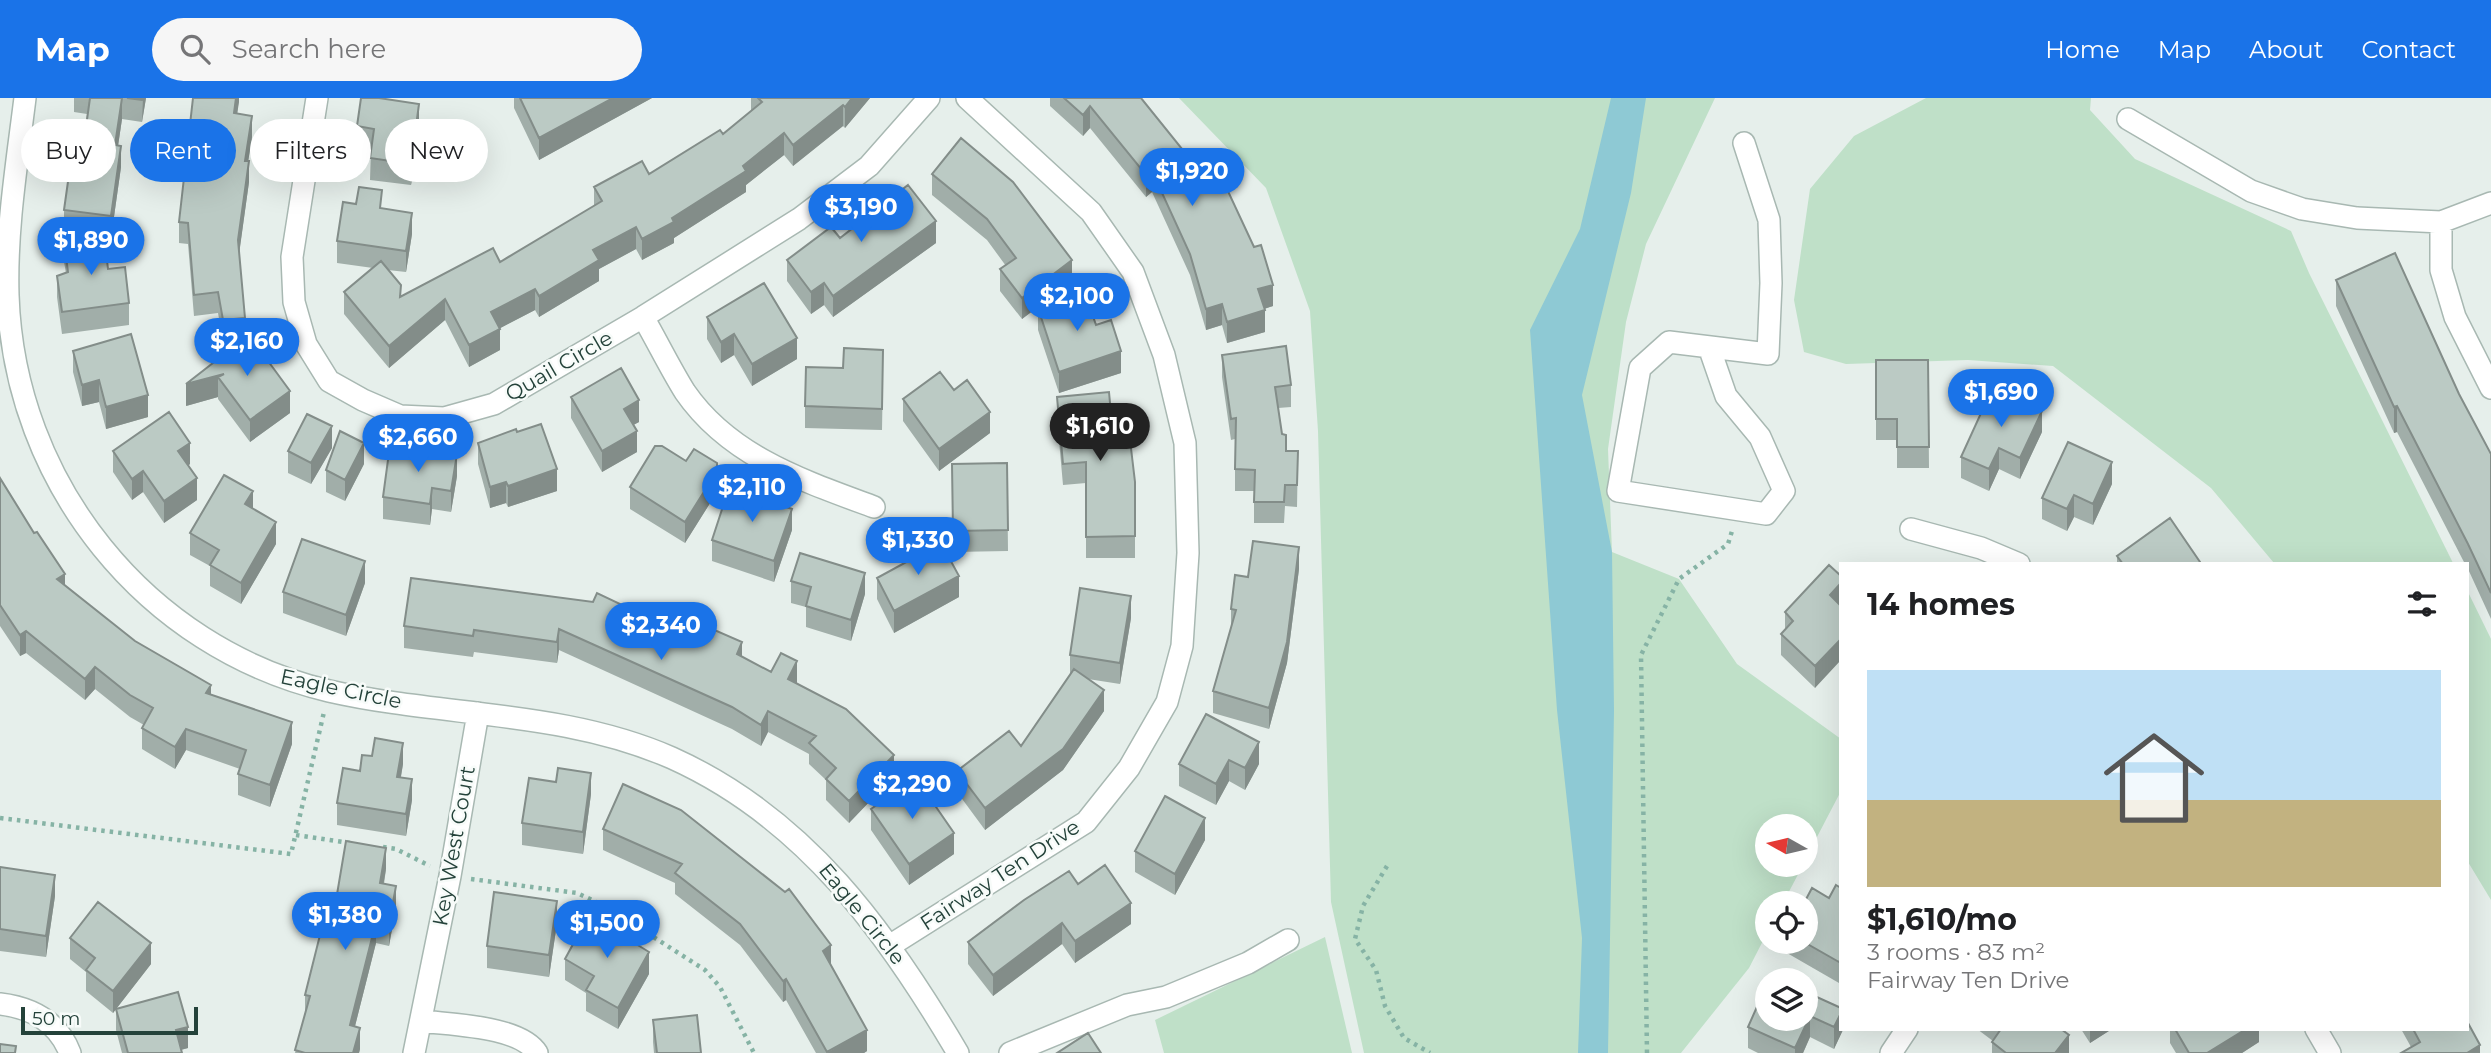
<!DOCTYPE html>
<meta charset="utf-8">
<style>
:root{--surface:#fff;--page:#f6f6f6;--text:#202124;--muted:#757577;--line:#e0e0e0;--accent:#1a73e8}
body{margin:0;font-family:Montserrat,sans-serif;background:var(--page);color:var(--text);height:100vh;display:flex;flex-direction:column;font-size:26px;white-space:nowrap}
*{box-sizing:border-box;margin:0}
p{font-size:23px;color:var(--muted)}
.icon{flex:none;width:38px;height:38px;fill:none;stroke:currentColor;stroke-width:2;stroke-linecap:round;stroke-linejoin:round}
.map{position:relative;flex:1;overflow:hidden}
.side{position:absolute;left:1839px;top:464px;width:630px;height:469px;display:flex;flex-direction:column;background:var(--surface);border-radius:0px;box-shadow:0 7px 28px #0002}
.side>*{flex:none}
.banner{position:absolute;left:21px;top:21px;width:665px;height:63px;display:flex;gap:14px}
.needle{width:46px;rotate:278deg}
.fabs{position:absolute;left:1755px;top:716px;display:grid;gap:14px}
.fabs a{display:grid;place-items:center;width:63px;height:63px;border-radius:50%;background:var(--surface);box-shadow:0 7px 28px #0002;font-size:35px}
.scale{position:absolute;left:21px;bottom:18px;width:177px;box-sizing:border-box;padding-left:7px;border:4px solid #24423a;border-top:0;font-size:19px;line-height:24px;white-space:nowrap;color:#24423a;-webkit-text-stroke:5px #f7fbf9;paint-order:stroke}
.price{position:absolute;translate:-50% -60px;padding:0 16px;border-radius:24px;background:var(--accent);color:#fff;font-size:23px;line-height:46px;filter:drop-shadow(0 2px 4px #0008)}
.price::after{content:'';position:absolute;left:50%;top:42px;width:21px;height:16px;margin-left:-10px;background:inherit;clip-path:polygon(0 0,100% 0,50% 100%)}
.price.active{background:#222;color:#fff}
ul{padding:0;list-style:none}
li{display:grid;align-content:center;gap:14px;height:371px;padding:0 28px}
li+li{border-top:2px solid var(--line)}
li span{display:grid;place-items:center;height:217px;border-radius:0px;color:#555}
li>.icon{margin-inline-start:auto}
span .icon{width:126px;height:126px;fill:#fffc;stroke-width:1}
li b{font-size:30px}
h2{display:flex;justify-content:space-between;align-items:center;height:84px;padding:0 28px;font-size:30px}
.tag{padding:0 24px;border-radius:32px;background:var(--surface);box-shadow:0 7px 28px #0002;font-size:24px;line-height:63px}
.tag.active{background:var(--accent);color:#fff}
header{display:flex;align-items:center;gap:42px;box-sizing:border-box;height:98px;padding:0 35px;background:var(--accent);color:#fff}
header strong{font-size:33px}
nav{display:flex;gap:38px;margin-inline-start:auto;font-size:24px}
.search{width:490px;height:63px;background:var(--page);display:flex;align-items:center;gap:18px;box-sizing:border-box;padding:0 24px;border-radius:38px;color:var(--muted);font-size:26px}
.map>svg:first-child{display:block}
</style>
<header>
<strong>Map</strong>
<div class="search"><svg class="icon" aria-label="search" viewBox="0 0 24 24"><circle cx="10" cy="10" r="6"/><path d="M15 15l6 6"/></svg>Search here</div>
<nav><a>Home</a><a>Map</a><a>About</a><a>Contact</a></nav>
</header>
<div class="map">
<svg width="2491" height="955" viewBox="0 0 2491 955">
<rect width="100%" height="100%" fill="#e6efeb"/>
<path fill="#bfe0c8" d="M1179 0H1715L1646 146 1626 224 1608 351 1612 454 1679 481 1737 566 1841 641V693L1806 760V728H1768V766L1803 767 1783 805H1768L1767 835 1749 870 1681 955H1364L1331 804 1318 333 1310 213 1266 90Z
M1926 0H2091L2090 12 2135 61 2291 133 2309 175 2453 465H2274L2211 390 2053 268 1968 262 1846 266 1804 254 1794 202 1810 91 1854 38Z
M2468 494 2491 541V802L2468 764Z
M1325 839 1352 955H1164L1155 922Z"/>
<path fill="#8ec9d4" d="M1611 0H1646L1631 95 1582 297 1612 454 1614 613 1608 955H1578L1582 840 1557 612 1530 232 1580 131Z"/>
<g fill="none" stroke-linecap="round" stroke-linejoin="round">
<g stroke="#a8b8b2" stroke-width="24">
<path id="minor" d="M25 0C17 65 6 131 8 197 14 385 146 550 329 593 443 619 563 612 672 660 805 720 886 833 958 955
M317 0 292 159 294 204 306 246 329 283 363 302 400 318 444 320 494 306 643 219 799 121 869 68 929 0
M2128 21 2251 93 2302 111 2357 120 2441 124 2491 105
M2441 124V172L2455 219 2491 290
M643 219C657 243 670 270 685 294 730 359 804 383 874 409
M1709 249 1726 298 1760 339 1784 393 1766 416 1618 393 1640 270 1669 244 1768 256 1771 185 1769 122 1744 45
M1911 431 1981 450 2019 466
M891 847 1086 724 1129 670 1167 604 1182 548 1188 455 1185 345 1164 257 1133 174 1091 114 967 0
M0 906C33 910 58 924 70 955
M422 923C452 927 520 928 537 955
M2316 931 2330 955
M414 955 450 778 478 615
M1010 955 1127 907 1166 899 1248 865 1288 842
M1891 955 1907 931"/>
</g>
<path stroke="#86b3a5" stroke-width="4.5" stroke-dasharray="3.5 5" stroke-linecap="butt" d="M0 720 291 756 324 614
M296 737 350 745
M383 749 396 751 430 768
M1387 768 1363 808 1355 841 1376 872 1385 908 1404 940 1430 955
M471 781 577 795 605 808 705 872 720 889 754 955
M1647 955 1641 557 1679 481 1728 446 1732 433"/>
<use href="#minor" stroke="#fff" stroke-width="21"/>
</g>
<path fill="#a1aea9" d="M74 0H146L142 24 122 21 118 48 121 69 111 140 104 139 108 171 129 205V227L62 236 57 199V178L66 175 64 164V143L100 138 64 133V112L84 43 87 16 74 14Z
M239 0 237 16 252 39 248 63 249 84 239 155 245 220V241L290 315 250 344 218 301V299L186 308 244 241 223 243 218 215 194 218 188 146 179 145V124Z
M514 0H652L539 62 514 10Z
M751 0H870L845 30 843 28 793 68 784 57 746 87V94L674 140V145L642 162 636 151 599 171V183L539 219 535 212 500 230V252L469 269 445 222 389 270 344 216V194L373 170 337 165V143L382 111 412 136 406 174 388 172 401 198 500 164 594 108V89L649 76 723 36 751 13Z
M1050 0H1141L1203 84 1273 208 1264 211 1265 234 1227 245 1222 227 1206 232 1190 177 1152 94 1146 99 1090 30 1083 38 1050 8Z
M419 27 411 87 370 82 371 52 357 50V28Z
M932 76 1072 183 1022 221 1000 193V171L1006 168 987 142 932 97Z
M840 140 936 145 833 219 824 207 811 216 787 183V162Z
M2336 182 2459 296 2491 356V521L2468 471V466H2465L2397 334 2394 335 2336 208Z
M1038 210 1096 227 1121 275 1059 295 1038 232Z
M707 219 797 261 752 288 734 257 721 265 707 241Z
M73 253 148 319 106 331 99 304 82 308 73 274Z
M1222 257 1291 287V309L1278 310 1282 336 1286 353H1298L1297 409 1285 408 1284 425H1254V393H1235V341L1231 342 1222 279Z
M1876 262H1928L1929 370H1897V342H1876Z
M843 270 883 273 882 332 805 330V308Z
M954 292 990 335 939 373 903 323V301Z
M571 299 639 324 633 327 637 354 602 374 571 320Z
M1057 299 1112 327 1135 384V460H1086V385L1063 387 1057 320Z
M517 334 557 393 508 409 506 405 490 410 478 366V345Z
M2042 334 2020 381 1999 371 1989 393 1961 380V359Z
M332 350 311 386 288 375V353Z
M113 353 190 366 188 368 197 402 164 425 143 394 132 402 113 374Z
M1007 365 1008 453 953 454 952 366Z
M364 366 345 403 326 394V372Z
M457 378 451 414 432 411 430 427 383 421V399Z
M0 380 65 487 135 543 211 596 292 646 270 709 238 697V676L240 671 186 652 175 671 142 651V630L144 627 130 619 95 591 85 602 26 555 20 558 0 528Z
M2112 386 2093 427 2074 419 2067 433 2042 421V400Z
M630 389 717 394 685 445 630 411Z
M253 411 276 446 241 506 210 488V468L190 457V435Z
M792 432 774 484 712 463V442Z
M2117 458 2200 466H2117Z
M1299 471 1287 565 1269 631 1213 615V593L1231 532V511Z
M411 480 704 546 742 559 771 574 797 585V586L894 678 849 725 826 702V682L809 666V656L768 634 761 648 732 631 559 552 557 565 474 554 473 559 404 550V528Z
M877 480 959 499 894 535 877 501Z
M791 483 865 496 851 543 806 529V509L791 505Z
M365 485 346 538 283 515V494Z
M1840 508 1815 590 1781 557V536L1785 532V514Z
M1131 520 1120 586 1088 581 1104 613 1063 672 985 732 957 694V673L1021 648 1070 577V557Z
M1206 616 1259 666 1245 692 1229 683 1216 707 1179 688V666Z
M403 666 401 679 412 702 406 738 337 727V705L360 673Z
M591 696 583 756 522 747V725Z
M871 711 954 756 909 787 871 732Z
M603 731 785 794 831 868 867 953 864 955H816L786 902 783 904 740 847 675 796V785L603 752Z
M1205 742 1175 797 1135 774V753Z
M0 769 55 798 46 859 0 853Z
M386 771 384 786 396 809 389 848 376 845 355 928 360 951 359 955H295L305 917V897L331 832Z
M1078 786 1131 826 1075 865 1062 846 993 898 968 866V844Z
M1841 790V882L1839 885 1787 855V844H1806L1829 800Z
M557 825 549 879 487 870V848Z
M70 840 151 866 113 915 86 893V874L70 861Z
M565 861 649 876 618 931 586 913V895L565 882Z
M1806 894 1843 931 1834 951 1810 939 1803 955H1758L1748 950V929Z
M116 911 188 950 181 952 182 955H122L116 932Z
M653 922 701 955H654L653 944Z
M1977 931H2061L2069 955H1992V944L1993 943Z
M2081 931H2112L2090 945Z
M2170 931H2259V944L2242 955H2176L2170 945Z
M2401 931H2468L2480 955 2411 949Z"/>
<path fill="#838d89" d="M122 0V21L115 68V47Z
M143 0H146L142 24Z
M236 0H239V4L234 36V15Z
M613 0H652L539 62V40Z
M852 0H870L845 30V9Z
M419 6V27L411 87V66Z
M843 7V28L793 68V47Z
M1090 8V30L1083 38V17Z
M252 18V39L245 84V63Z
M784 35V57L746 87V94L674 140V145L642 162V141L743 68Z
M121 48V69L111 140V118Z
M249 63V84L238 164V142Z
M1152 73V94L1146 99V77Z
M412 115V136L406 174V153Z
M936 123V145L833 219V198Z
M636 129V151L599 171V183L539 219V198L593 152Z
M1072 162V183L1022 221V200Z
M824 185V207L811 216V194Z
M1273 187V208L1258 213V191Z
M535 191V212L491 235V214Z
M445 201V222L389 270V248Z
M1222 206V227L1206 232V211Z
M1265 212V234L1227 245V224Z
M500 231V252L469 269V247Z
M734 236V257L721 265V244Z
M797 240V261L752 288V266Z
M1121 253V275L1059 295V274Z
M224 276 218 279V299L186 308V286Z
M99 282V304L82 308V287Z
M290 293V315L250 344V322Z
M148 297V319L106 331V309Z
M639 302V324L624 332V311Z
M2397 308V334L2394 335V309Z
M2042 313V334L2020 381V360Z
M990 314V335L939 373V351Z
M332 328V350L311 386V365Z
M637 333V354L602 374V353Z
M190 345V366L178 374V353Z
M364 345V366L345 403V382Z
M1999 350V371L1989 393V371Z
M457 356V378L451 414V393Z
M2112 364V386L2093 427V406Z
M557 371V393L508 409V388Z
M143 373V394L132 402V381Z
M717 373V394L685 445V424Z
M197 380V402L164 425V403Z
M506 384V405L490 410V389Z
M432 390V411L430 427V406Z
M253 393V415L245 406Z
M2074 397V419L2067 433V411Z
M792 411V432L774 484V463Z
M276 424V446L241 506V485Z
M1299 449V471L1287 565 1269 631V610Z
M365 463V485L346 538V517Z
M865 475V496L851 543V522Z
M65 476V498L57 481Z
M959 478V499L894 535V513Z
M1841 485V507L1830 519V497Z
M1131 498V520L1120 586V565Z
M559 531V552L557 565V544Z
M26 533V555L20 558V537Z
M1841 541V562L1815 590V568Z
M742 544V565L737 556Z
M797 563V585L788 602V581Z
M95 569V591L85 602V581Z
M211 587V608L206 595Z
M1104 592V613L1063 672 985 732V710Z
M768 613V634L761 648V627Z
M292 624V646L270 709V687Z
M186 631V652L175 671V649Z
M1259 644V666L1245 692V670Z
M403 645V666L397 700V679Z
M894 657V678L849 725V703Z
M1229 662V683L1216 707V686Z
M591 675V696L583 756V734Z
M412 681V702L406 738V716Z
M1205 720V742L1175 797V776Z
M954 735V756L909 787V766Z
M386 750V771L380 806V785Z
M55 777V798L46 859V838Z
M396 788V809L389 848V826Z
M557 803V825L549 879V857Z
M1131 805V826L1075 865V843Z
M376 824V845L350 948V927Z
M1062 825V846L993 898V877Z
M151 845V866L113 915V893Z
M831 847V868L823 853Z
M649 854V876L618 931V910Z
M1841 861V882L1839 885V864Z
M786 881V902L783 904V883Z
M1841 915V931L1843 932 1834 951V929Z
M1810 918V939L1803 955H1795V950Z
M188 929V950L176 953V932Z
M360 930V951L359 955H353Z
M2090 931H2112L2090 945Z
M2246 931H2259V944L2242 955H2207Z
M867 932V953L864 955H827Z
M2069 937V955H2055Z
M2480 947V955H2467Z"/>
<path fill="#bbcac4" stroke="#838d89" stroke-width="2" d="M90 0H122L115 47 121 48 111 118 64 112 74 41 84 43Z
M127 0H143L142 2Z
M193 0H236L234 15 252 18 245 63H249L238 142 245 220 223 222 218 194 194 197 188 125 179 124Z
M361 0H379L419 6 411 66 370 60 374 31 357 28Z
M520 0H613L539 40Z
M758 0H852L845 9 843 7 793 47 784 35 743 68 746 73 672 120 674 124 642 141 636 129 593 152 599 162 539 198 535 191 491 214 500 231 469 247 445 201 389 248 344 194 381 163 401 187 400 199 493 150 500 164 602 103 594 89 642 63 649 76 720 32 723 36 762 4Z
M1064 0H1141L1195 67 1203 84 1220 76 1254 149 1261 147 1273 187 1258 191 1265 212 1227 224 1222 206 1206 211 1190 156 1152 73 1146 77 1090 8 1083 17Z
M961 40 1013 84 1072 162 1022 200 1000 171 1016 160 987 121 932 76Z
M908 87 936 123 833 198 824 185 811 194 787 162 831 129 840 140Z
M359 89 382 92 380 110 412 115 406 153 337 143 343 104 356 106Z
M104 137 108 171 125 169 129 205 62 214 57 178 68 174 64 143Z
M2395 155 2459 296 2491 356V495L2468 446 2397 308 2394 309 2336 182Z
M764 185 797 240 752 266 734 236 721 244 707 219Z
M1085 195 1096 227 1111 222 1121 253 1059 274 1038 210Z
M131 236 148 297 106 309 99 282 82 287 73 253Z
M249 237 290 293 250 322 218 279 224 276 186 286Z
M1286 248 1291 287 1275 289 1282 336 1286 337V353H1298L1297 387H1285L1284 404H1254L1255 372 1235 371 1236 320 1231 321 1222 257Z
M844 250 883 252 882 311 805 308 806 269 843 270Z
M1876 262H1928L1929 349H1897V321H1876Z
M621 270 639 302 624 311 637 333 602 353 571 299Z
M940 274 954 292 967 282 990 314 939 351 903 301Z
M1992 291 2042 313 2020 360 1999 350 1989 371 1961 359Z
M1109 294 1112 327 1128 325 1135 384V438L1086 439V364L1063 366 1057 299Z
M169 314 190 345 178 353 197 380 164 403 143 373 132 381 113 353Z
M307 316 332 328 311 365 288 353Z
M541 326 557 371 508 388 506 384 490 389 478 345 516 331 517 334Z
M340 333 364 345 345 382 326 372Z
M2068 344 2112 364 2093 406 2074 397 2067 411 2042 400Z
M390 347 457 356 451 393 432 390 430 406 383 399Z
M655 348H662L686 363 694 351 717 365V373L685 424 630 389Z
M1007 365 1008 432 953 433 952 366Z
M224 377 253 393 245 406 276 424 241 485 210 467 219 452 190 435Z
M0 380 34 435 37 434 65 476 57 481 135 543 211 587 206 595 292 624 270 687 238 676 246 652 186 631 175 649 142 630 153 610 130 597 95 569 85 581 26 533 20 537 0 507Z
M729 390 792 411 774 463 712 442Z
M2170 420 2200 464 2197 466H2123L2117 458Z
M302 441 365 463 346 517 283 494Z
M1253 443 1299 449 1287 544 1269 610 1213 593 1236 512 1231 511 1235 477 1248 479Z
M941 445 959 478 894 513 877 480Z
M800 455 865 475 851 522 806 508 811 489 791 483Z
M1829 467 1841 478V485L1830 497 1841 508V541L1815 568 1781 536 1793 523 1785 514Z
M411 480 593 504 597 495 704 546 710 530 742 544 737 556 771 574 781 555 797 563 788 581 846 611 894 657 849 703 826 681 836 670 809 645 816 638 768 613 761 627 732 609 559 531 557 544 474 532 473 538 404 528Z
M1080 490 1131 498 1120 565 1070 557Z
M1074 571 1104 592 1063 651 985 710 957 673 1009 633 1021 648Z
M1206 616 1259 644 1245 670 1229 662 1216 686 1179 666Z
M375 640 403 645 397 679 412 681 406 716 337 705 343 670 360 673 362 657 372 658Z
M558 670 591 675 583 734 522 725 529 680 556 684Z
M916 680 954 735 909 766 871 711Z
M623 686 681 712 785 794 789 791 831 847 823 853 867 932 827 954 786 881 783 883 740 826 675 775 682 766 603 731Z
M1165 698 1205 720 1175 776 1135 753Z
M346 743 386 750 380 785 396 788 389 826 376 824 350 927 360 930 353 955H305L295 952 310 898 305 897 322 829 331 832Z
M1105 767 1131 805 1075 843 1062 825 993 877 968 844 1024 802 1069 773 1078 786Z
M0 769 55 777 46 838 0 831Z
M1836 787 1841 790V861L1839 864 1804 844H1806V805H1804L1812 790 1829 800Z
M494 794 557 803 549 857 487 848Z
M98 804 151 845 113 893 86 872 95 860 70 840Z
M589 817 649 854 618 910 586 892 594 878 565 861Z
M1770 878 1779 882H1768Z
M1768 884V920H1806V894L1841 910V915L1834 929 1810 918 1795 950 1748 929Z
M178 894 188 929 176 932 182 955H128L116 911Z
M697 917 701 955H657L653 922Z
M2468 925 2480 947 2467 955H2401L2420 944 2413 931H2468Z
M2001 931H2061L2069 937 2055 955H2006L1992 944Z
M2175 931H2246L2207 955H2189Z
M1088 935 1101 955H1057Z
M0 946 16 948 15 955H0Z"/>
<g text-anchor="middle" stroke-width="5" stroke-linejoin="round" paint-order="stroke">
<g font-size="21" fill="#24423a" stroke="#f7fbf9">
<text transform="translate(559 268) rotate(-30)" y="7">Quail Circle</text>
<text transform="translate(341 591) rotate(12)" y="7">Eagle Circle</text>
<text transform="translate(454 748) rotate(-80)" y="7">Key West Court</text>
<text transform="translate(1000 777) rotate(-33)" y="7">Fairway Ten Drive</text>
<text transform="translate(862 816) rotate(51)" y="7">Eagle Circle</text>
</g>
</g>
</svg>
<div class="fabs">
<a><svg class="needle" viewBox="-14 -14 28 28"><path d="M0-13l5 13h-10z" fill="#e53935"/><path d="M0 13l5-13h-10z" fill="#757577"/></svg></a>
<a><svg class="icon" aria-label="locate" viewBox="0 0 24 24"><circle cx="12" cy="12" r="6"/><path d="M12 2v4M12 18v4M2 12h4M18 12h4"/></svg></a>
<a><svg class="icon" aria-label="layers" viewBox="0 0 24 24"><path d="M12 4l9 5-9 5-9-5zM3 14l9 5 9-5"/></svg></a>
</div>
<div class="scale">50 m</div>
<b class="price" style="left:1192px;top:110px">$1,920</b>
<b class="price" style="left:861px;top:146px">$3,190</b>
<b class="price" style="left:91px;top:179px">$1,890</b>
<b class="price" style="left:1077px;top:235px">$2,100</b>
<b class="price" style="left:247px;top:280px">$2,160</b>
<b class="price" style="left:2001px;top:331px">$1,690</b>
<b class="price active" style="left:1100px;top:365px">$1,610</b>
<b class="price" style="left:418px;top:376px">$2,660</b>
<b class="price" style="left:752px;top:426px">$2,110</b>
<b class="price" style="left:918px;top:479px">$1,330</b>
<b class="price" style="left:661px;top:564px">$2,340</b>
<b class="price" style="left:912px;top:723px">$2,290</b>
<b class="price" style="left:345px;top:854px">$1,380</b>
<b class="price" style="left:607px;top:862px">$1,500</b>
<div class="banner">
<a class="tag">Buy</a>
<a class="tag active">Rent</a>
<a class="tag">Filters</a>
<a class="tag">New</a>
</div>
<section class="side">
<h2>14 homes<svg class="icon" aria-label="filters" viewBox="0 0 24 24"><path d="M4 7h16M4 17h16"/><circle cx="9" cy="7" r="2"/><circle cx="15" cy="17" r="2"/></svg></h2>
<ul>
<li><span style="background:linear-gradient(#bfe0f5 60%,#c2b280 0)"><svg class="icon" aria-label="home" viewBox="0 0 24 24"><path d="M3 11l9-7 9 7M6 9v11h12V9"/></svg></span><div><b>$1,610/mo</b><p>3 rooms · 83 m²</p><p>Fairway Ten Drive</p></div></li>
</ul>
</section>
</div>
